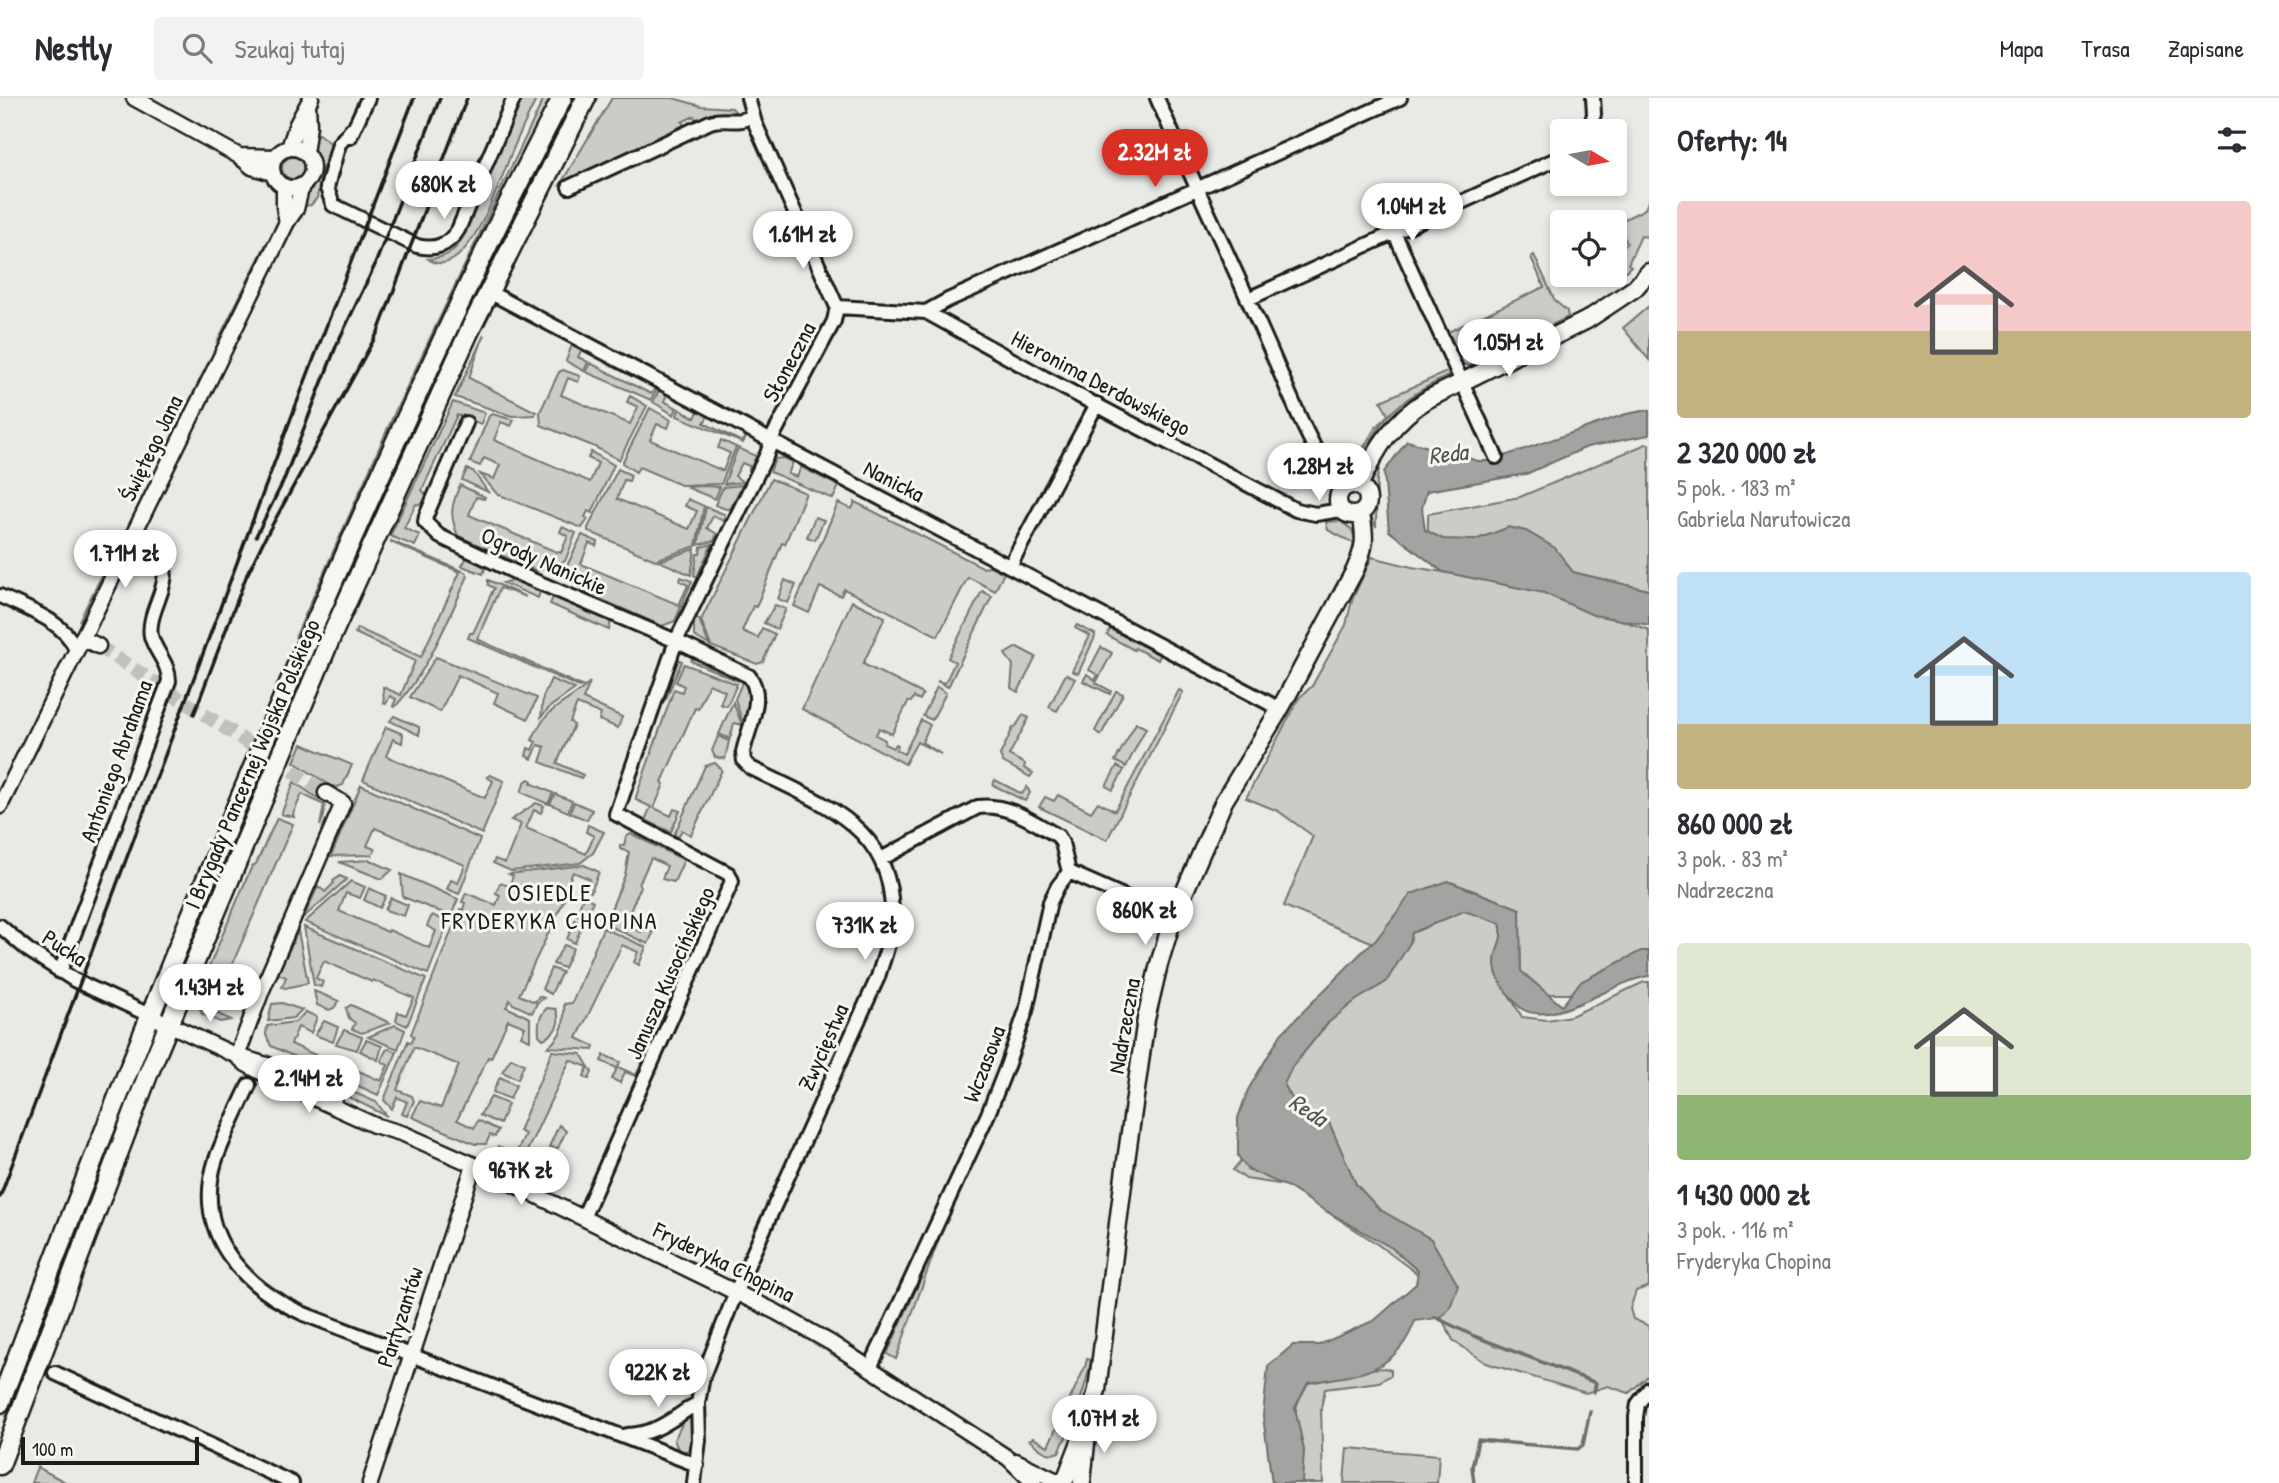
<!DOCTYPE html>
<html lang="pl">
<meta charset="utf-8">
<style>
:root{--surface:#fff;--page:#f2f2f3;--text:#2b2b33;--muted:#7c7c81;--line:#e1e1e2;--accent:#d93025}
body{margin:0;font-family:"Patrick Hand",sans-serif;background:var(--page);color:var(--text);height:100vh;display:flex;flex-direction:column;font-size:26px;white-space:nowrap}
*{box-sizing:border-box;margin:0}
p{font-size:23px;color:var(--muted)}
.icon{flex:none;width:38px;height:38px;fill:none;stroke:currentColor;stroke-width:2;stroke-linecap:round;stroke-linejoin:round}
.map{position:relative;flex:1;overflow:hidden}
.side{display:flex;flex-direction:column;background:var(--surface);width:630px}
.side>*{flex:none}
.needle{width:46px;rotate:100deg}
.buttons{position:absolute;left:1550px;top:21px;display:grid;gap:14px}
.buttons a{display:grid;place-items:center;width:77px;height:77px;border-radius:7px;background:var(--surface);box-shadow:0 4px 10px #0003;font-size:35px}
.scale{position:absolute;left:21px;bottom:18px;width:178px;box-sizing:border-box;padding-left:7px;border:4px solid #1c1c1c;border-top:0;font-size:19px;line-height:24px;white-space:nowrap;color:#1c1c1c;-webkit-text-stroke:5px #f6f6f2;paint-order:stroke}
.price{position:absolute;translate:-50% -60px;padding:0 16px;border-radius:24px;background:#fff;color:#222;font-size:23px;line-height:46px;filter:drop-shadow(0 2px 4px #0008)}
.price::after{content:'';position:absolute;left:50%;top:42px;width:21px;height:16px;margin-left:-10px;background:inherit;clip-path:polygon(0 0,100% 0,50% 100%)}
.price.current{background:var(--accent);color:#fff}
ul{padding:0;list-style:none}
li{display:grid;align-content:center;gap:14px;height:371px;padding:0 28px}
li span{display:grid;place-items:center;height:217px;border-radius:7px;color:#555}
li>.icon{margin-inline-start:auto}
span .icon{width:126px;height:126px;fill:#fffc;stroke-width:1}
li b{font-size:30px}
h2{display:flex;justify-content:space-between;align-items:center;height:84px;padding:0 28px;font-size:30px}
header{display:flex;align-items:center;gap:42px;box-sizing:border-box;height:98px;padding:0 35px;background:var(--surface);border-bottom:2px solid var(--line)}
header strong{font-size:33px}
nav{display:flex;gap:38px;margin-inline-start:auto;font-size:24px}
.search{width:490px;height:63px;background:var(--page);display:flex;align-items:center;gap:18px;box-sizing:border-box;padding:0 24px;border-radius:7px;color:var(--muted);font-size:26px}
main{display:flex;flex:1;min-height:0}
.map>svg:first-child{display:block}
</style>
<header>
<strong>Nestly</strong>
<div class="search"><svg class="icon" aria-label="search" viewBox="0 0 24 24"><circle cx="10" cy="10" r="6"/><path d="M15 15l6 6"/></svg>Szukaj tutaj</div>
<nav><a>Mapa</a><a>Trasa</a><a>Zapisane</a></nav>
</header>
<main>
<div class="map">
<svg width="1649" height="1385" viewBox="0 0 1649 1385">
<rect width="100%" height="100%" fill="#e9e9e5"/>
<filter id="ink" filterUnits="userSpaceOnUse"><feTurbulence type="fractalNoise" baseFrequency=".0143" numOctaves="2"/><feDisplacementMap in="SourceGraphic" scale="14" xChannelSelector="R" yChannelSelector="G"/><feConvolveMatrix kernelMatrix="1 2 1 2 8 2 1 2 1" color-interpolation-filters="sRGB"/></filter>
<g filter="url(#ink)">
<path fill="#cbcbc7" stroke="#747472" stroke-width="2" d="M520 0H537C529 16 521 32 514 49 503 73 468 189 428 161 444 160 454 155 462 141Z
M544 0H553L408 296 309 515 295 540 395 314Z
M612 0H673L701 8 732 10 738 17 719 16 698 25 694 18 682 24 685 30 560 87Z
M313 32 333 47 322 71 317 100 311 107 303 108 306 94 317 79 319 70 311 47Z
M282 70a11 11 0 1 1 22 0a11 11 0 1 1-22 0Z
M1649 101V139L1641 138 1628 166 1631 168 1624 175 1615 167V160L1627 145 1617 125 1645 111Z
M505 127 512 132 247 718 261 666 323 520Z
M266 146 268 149 221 244H217Z
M1534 157 1555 203 1567 213 1568 219 1469 268 1463 266 1448 234 1544 189 1531 159Z
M1649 208V262L1623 230Z
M484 237 469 280 536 314 535 317 512 318 455 299Z
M573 244 583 249 578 259 588 264 584 273 566 263Z
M590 265 651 296 656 288 658 289 651 302 586 274Z
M563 272 580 278 578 284 568 280 561 297 630 326 638 309 627 304 630 298 647 308 619 362 595 349 541 327 540 314 559 274Z
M1449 273 1448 278C1426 289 1405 300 1388 318 1373 334 1366 358 1346 369 1340 373 1337 370 1333 365L1362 352 1375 330 1388 317 1381 303Z
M660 290 668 294 664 303 677 310 674 317 653 304Z
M453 304 485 315 481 326 457 317 422 392 429 400 426 407 416 406 404 430 420 437 415 448 390 438Z
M650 310 671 322 668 330 657 326 650 342 723 373 730 355 718 350 721 342 736 349 721 386 681 387 639 369 636 374 622 365Z
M679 311 695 320 699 311 709 316 704 325 742 344 748 336 743 345 677 318Z
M492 316 514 322 511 328 501 324 494 342 590 384 598 365 588 360 591 354 614 367 592 415 588 413 585 419 588 421 582 430 497 396 480 376 494 381 500 367 484 360 480 368 470 364 489 318Z
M1646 346H1649V501L1428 446V416L1520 399Z
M738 350 756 358 749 373V368L742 365 735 378 743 384 724 386Z
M783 360 793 364 788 376 797 379 801 369 839 388 833 401 770 374 775 361Z
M1381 362 1377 381 1376 429 1370 417 1374 404 1370 384Z
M467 371 473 373 488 394 462 382Z
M618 371 631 377 629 383 624 382 617 401 689 431 697 413 685 408 688 401 704 408 696 448 655 462 588 433V430Z
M771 381 806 395 785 446 782 445 756 509 753 508 742 533 758 540 762 530 775 536 763 564 757 566 711 548 701 522Z
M460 387 485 399 484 401 476 399 469 417 552 452 561 455 568 438 560 434 562 429 576 435 565 463 537 473 458 438C449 416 451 408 460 387Z
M742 387 730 411H726L715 407 723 389Z
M703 388 720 389 715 401 686 389Z
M855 404 984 470 990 468 1004 475 995 493 968 479 938 538 844 491 841 498 820 489 809 515 794 508 838 405 852 411Z
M706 409 724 416 725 419 724 423 713 418 707 430 717 436 714 443 698 447Z
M815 419 824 422 815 442 807 439Z
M1340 423 1352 432 1357 447 1328 432 1326 424Z
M582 437 598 444 596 448 589 445 581 466 679 507 688 487 680 483 681 479 692 483 675 523 662 528 582 493 566 470Z
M391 443 465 474 468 478C447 523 429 572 395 609L393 608 396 601 390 598 386 606 384 605 383 589 401 597 415 563 355 535 357 530 421 559 460 474 391 444Z
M712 446 697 479 694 477 697 456H700L701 449Z
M695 451 691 477 659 463Z
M113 455 116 457 86 518 79 523Z
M467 459 486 468 483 476 462 468Z
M1372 459 1412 469 1520 486 1649 532V857L1570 896H1533L1519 885 1501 804 1461 788 1434 791 1376 846 1284 808 1313 738 1278 713 1246 700 1299 600 1312 588 1346 527 1352 502Z
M518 481 541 491 538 500 503 485Z
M488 482 526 499 500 490 477 541 582 588 579 589 468 540 470 535H473L494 490 488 487Z
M785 482 796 487 788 505 778 501Z
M982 493 992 498 948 589 937 583 945 585 955 564 948 560Z
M554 497 611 522 609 532 550 506Z
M852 503 885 519 863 566 923 596 920 602 914 599 911 604H908L892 636 879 630 876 637 885 642 884 646 893 650 896 646 898 647 896 652 904 656 921 622 930 627 922 644 941 656 917 644 905 666 802 611Z
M775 507 786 511 777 531 764 525Z
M693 519 699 521 709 547 694 538V526L691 524Z
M1077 527 1095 536V539L1078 576 1072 573 1090 538 1075 530Z
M1110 531 1160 557 1158 562 1135 550 1134 552 1107 537Z
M1017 549 1036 559 1018 594 1011 590 1013 567 1005 556Z
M1101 549 1112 555 1096 585 1111 593 1110 596 1083 583 1087 576 1095 582 1098 577 1089 572Z
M694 557 740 578 738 583 691 563Z
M436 559 537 600 528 621 494 605 498 595 458 577 440 614 410 599Z
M675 560 682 563 666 601 663 595Z
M684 566 737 586 727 608 720 606 725 593 709 586 698 611 695 610 662 684 664 686 654 710 671 718 674 711 680 713 671 734 645 722 651 709 636 702V699L674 591 682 594 684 588 676 584Z
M1066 576 1075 581 1057 613 1049 609Z
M744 580 750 597 744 628 735 601Z
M551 581 575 591 550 609 541 619 543 599Z
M590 584 583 601 622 619 618 630 599 622 601 616 577 606 570 624 574 627 557 665 583 677 581 680 540 664 545 649 538 647 532 661 526 658 528 650 532 652 536 644 532 642C549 604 565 609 590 584Z
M937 589 946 595 932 622 923 618Z
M1179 592 1183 594 1107 742 1039 709 1045 699 1054 703 1058 697 1091 714 1098 704 1115 713Z
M1116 593 1123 596 1101 637 1095 633Z
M733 604 742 627 734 625 730 641 719 636Z
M1023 617 1029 620 1009 657 1025 666 1024 670 1033 675 1030 679 1003 664 1000 657 1013 630 1016 628Z
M394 618 419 629V637L390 623Z
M1136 625 1146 630 1126 669 1115 663Z
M386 629 403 636 402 645 393 641 386 658 485 700 493 683 487 679 490 677 504 683 482 736 363 682Z
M718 638 729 643 725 661 715 659 712 653Z
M302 646 352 667 343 687 337 689 331 688 294 664Z
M715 665 722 672 691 737 682 732 678 739 674 737 705 668Z
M1117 668 1124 672 1113 692 1106 688Z
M529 681 532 683 531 685 553 695 548 706 521 694 525 684Z
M995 682 1022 696 1027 689 1030 695 1025 703 993 687Z
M294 684 325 705 324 718 320 728 324 707 302 696 293 716 294 719 281 716Z
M361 687 480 741 459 796 447 791 451 782 458 785 465 767 375 730 367 748 375 751 372 757 331 758Z
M555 696 572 703 568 714 550 706Z
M574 704 592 712 587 722 570 715Z
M536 705 544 708 541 715 534 712 526 730 586 756 594 738 586 734 588 727 604 734 593 755 580 765 511 773 493 765 495 761 505 765 521 726 511 722Z
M277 720 293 726 212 913 231 922 220 924 202 916 196 899 252 768 256 766Z
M631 736 684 762 674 784 662 781 667 768 651 760 639 786 641 788 624 827 641 834 644 829 653 835 648 846 605 826 625 777 629 754 620 751V747H624L626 739Z
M370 762 392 772 382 781 339 764Z
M584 767 599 774 591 794 586 791 590 781 573 774 562 799 565 800 519 897 535 904 539 898 544 900 537 905 532 915 513 906 510 902 506 909 530 920V942L521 938 525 929 508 922 491 960 488 959 457 1022 474 1030 478 1022 498 1032 495 1039 490 1037 486 1046H475L412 1019 420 1003 441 1010 459 967 414 949 397 992 412 998 414 1003 407 1018 402 1016 407 1004 397 999 392 1011 384 1002 408 943 411 945 414 938 411 936 460 811 463 812 465 805 462 804 466 795 496 807 500 797 496 795 500 785 509 788 513 778 509 776Z
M401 776 458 801 451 818 403 799Z
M340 778 347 781 304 819 318 788 325 794 334 785 333 783Z
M351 783 365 789 360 800 346 795 339 813 388 834 389 832 429 850 436 833 427 828 432 817 448 824 428 876 305 824Z
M369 790 386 798 380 810 364 802Z
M583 798 593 803 585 820 577 817Z
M391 800 408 807 404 818 385 812Z
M1464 805 1507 824 1508 895 1522 919 1547 922 1571 918 1644 884H1649V1188L1636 1193 1630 1211 1633 1221 1649 1228V1277L1629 1295 1608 1288 1586 1295 1486 1265 1453 1242 1419 1177 1373 1143 1285 1087 1246 1081 1233 1072 1282 1012 1273 988 1417 820Z
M575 822 583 825 575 845 567 841Z
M304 829 426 881 407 928 396 923 398 914 406 917 414 900 373 882 372 884 324 863 316 880 323 884 321 889 314 887Z
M603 830 646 849 639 867 634 864 638 854 622 847 577 940 594 948 593 952 548 949C563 937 565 925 564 906L572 905Z
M298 833 308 885 285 890 282 889 286 879 278 876Z
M564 847 573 850 564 870 553 866Z
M551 870 562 874 551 896 542 891Z
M314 893 339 903 334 910 329 912 317 907Z
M282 905 302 912 293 920 268 923 272 906Z
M351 907 390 925 362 935 352 931 355 925 349 920 346 910Z
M547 910 556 911C562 924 556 936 543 941L539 937C538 926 539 918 547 910Z
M306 914 317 919 311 935 298 929 291 946 339 968 341 965 381 983 388 967 381 963 386 952 389 951 397 954 378 997 271 948 266 937 267 928 295 924Z
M324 923 338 929 333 944 315 937Z
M395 927 405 932 398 951 368 939Z
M344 932 362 939 357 952 336 946Z
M366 942 382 948 378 962 360 953Z
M552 953 581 956 592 974 589 981 584 978 588 969 570 962 527 1053 543 1062 547 1054 554 1060 548 1073 510 1060H501L497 1051 498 1049 516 1056 525 1036 519 1033Z
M267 957 376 1004 387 1018 273 962Z
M604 957 620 964 618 969 636 977 645 958 649 960 641 980 625 974 620 985 612 981 617 970 601 963Z
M511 960 524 966 518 981 502 974Z
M500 979 516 987 510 1001 493 994Z
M491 999 508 1006 500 1026 480 1017Z
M559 1027 566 1033 558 1050 549 1049Z
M81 1113 63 1180 0 1343 12 1294Z
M941 1135 896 1261 887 1256Z
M1087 1261 1091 1262C1085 1294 1073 1325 1059 1354 1047 1360 1038 1349 1029 1342L1033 1340 1048 1348 1085 1269Z
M1385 1270 1391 1272V1277L1379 1284 1325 1291 1321 1310 1323 1385H1302C1299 1353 1280 1283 1325 1274 1344 1271 1365 1271 1385 1270Z
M687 1320 691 1321 693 1326 691 1349 685 1354 678 1351 674 1342 684 1322Z
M1347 1350 1439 1357 1437 1385H1344Z
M37 1369 67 1385H31Z"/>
<path fill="#a3a3a1" stroke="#6d6d6c" stroke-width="2" d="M1649 312V337L1587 349 1526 376 1427 393 1422 410 1425 432 1443 441 1475 442 1509 429 1526 433 1555 450 1573 474 1649 492V527L1593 517 1544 495 1443 474 1389 433 1384 374 1407 343 1478 363H1490L1626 316Z
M1448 783 1520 811 1521 873 1562 908 1580 884 1641 853H1649V878C1613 883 1555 930 1522 911 1518 908 1514 903 1511 899 1504 893 1495 877 1495 866 1494 851 1505 843 1500 825L1464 813 1412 835 1410 845 1386 884 1355 903 1328 925 1292 969 1284 986 1296 1008 1328 1022 1356 1086 1379 1111 1431 1141 1458 1187C1447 1219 1449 1219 1415 1223 1395 1277 1357 1276 1308 1285L1295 1310 1304 1352 1302 1385H1272L1263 1318 1268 1268 1293 1247H1319L1375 1222 1416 1186 1418 1173 1392 1150 1314 1106 1293 1091 1247 1071 1238 1058V1020L1248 992 1281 936 1368 848 1375 843 1411 796Z"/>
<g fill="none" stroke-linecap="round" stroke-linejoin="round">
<path stroke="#6d6d6c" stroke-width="3.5" d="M1435 1219 1474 1238 1596 1285 1594 1294
M1474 1385 1472 1369 1478 1342 1578 1351 1583 1347 1590 1313"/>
<path stroke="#c0c0bd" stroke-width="14" stroke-dasharray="14 7" stroke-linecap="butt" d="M98 548 326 695"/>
<g stroke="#1c1c1c" stroke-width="18">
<path id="minor" d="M1157 0C1192 82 1231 162 1267 244 1286 286 1312 358 1342 391
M352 31 339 46 330 78 327 90 333 107 417 148C436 152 447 148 458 132L514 0
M1589 33 1594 16 1593 0
M350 39 368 0
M569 89 710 24C725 19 738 27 752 18
M1394 134 1496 359
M489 194 1280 611
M1248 201 1563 58
M837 209 926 214 1045 280 1296 412 1316 416 1341 412
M926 214 948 202 1400 0
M466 325 426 418 425 424 439 438 521 477 676 543 749 578C766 599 748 630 743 654L744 663 751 670C827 708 901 730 891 833 889 848 882 864 878 879L740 1184 703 1278 698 1305 699 1342 694 1385
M1012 469 1013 462 1097 306
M0 498C27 511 64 523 76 551
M881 761 978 709C1007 705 1033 724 1058 738L1062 745 1069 774
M0 828 28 852 74 882 149 917
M60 874 169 583C169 565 155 554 151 538 146 512 178 480 158 460 151 453 139 448 130 443
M249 987C238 1011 225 1036 216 1061 192 1134 242 1188 304 1216L697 1367
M583 1120 732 783 729 776 616 716 676 543 767 356 774 336 834 223 837 209 755 25 748 0
M870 1270 988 1016 1007 968 1026 913 1050 804 1058 788 1069 774 1173 820
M55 1275 292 1385
M627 1337C658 1336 672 1320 698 1305
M1636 1385V1319L1638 1306 1649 1291"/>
</g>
<g stroke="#1c1c1c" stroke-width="19">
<path id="tertiary" d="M134 0 239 58 252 69 273 75
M289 50 297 26 311 0
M272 70a20 20 0 1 1 40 0a20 20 0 1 1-40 0Z
M305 55 309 28 308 8
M239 58 275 59
M284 88V109L287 124
M82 540 98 548
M0 708 287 124 296 111 302 87
M149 917 237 958 270 968 335 999
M237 958 246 966 279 984 374 1027 404 1036 474 1067 776 1214 831 1245 1008 1360 1034 1385
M237 958 262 892 343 705 326 695
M1016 1363 1057 1383
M370 1385 474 1067"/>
</g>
<g stroke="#1c1c1c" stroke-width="21">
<path id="secondary" d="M1338 402a15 15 0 1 1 30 0a15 15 0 1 1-30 0Z
M1359 388C1376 351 1393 322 1428 301L1587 222 1635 190 1649 174
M1066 1380 1087 1326 1097 1292 1125 1070 1146 921 1159 866 1173 820 1224 703 1280 611 1355 472C1365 449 1366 441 1361 416
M1082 1384 1087 1336"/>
</g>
<g stroke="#1c1c1c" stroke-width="23">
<path id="primary" d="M0 1305C92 1059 189 816 293 576 377 381 464 188 562 0
M0 1367 149 974 331 539 469 234 586 0"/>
</g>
<use href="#minor" stroke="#f6f6f2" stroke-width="12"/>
<use href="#tertiary" stroke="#f6f6f2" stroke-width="14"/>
<use href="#secondary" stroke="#f6f6f2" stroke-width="16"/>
<use href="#primary" stroke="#f6f6f2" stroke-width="18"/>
<path stroke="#1c1c1c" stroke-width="3.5" d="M256 438 283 384 337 246 374 169 440 0
M246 479 265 440 378 234 467 0
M194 616 249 471
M0 1099 291 320 414 0"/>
</g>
</g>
<g text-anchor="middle" stroke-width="6" stroke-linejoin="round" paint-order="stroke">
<g font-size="23" fill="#1c1c1c" stroke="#f6f6f2">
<text transform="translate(789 264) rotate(-62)" y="8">Słoneczna</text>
<text transform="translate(1101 285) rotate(28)" y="8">Hieronima Derdowskiego</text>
<text transform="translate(151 350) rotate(-64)" y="8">Świętego Jana</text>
<text transform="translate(894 383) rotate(27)" y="8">Nanicka</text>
<text transform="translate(544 463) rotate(24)" y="8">Ogrody Nanickie</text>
<text transform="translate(116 663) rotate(-70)" y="8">Antoniego Abrahama</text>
<text transform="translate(252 666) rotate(-67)" y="8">I Brygady Pancernej Wojska Polskiego</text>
<text transform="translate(65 850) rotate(33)" y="8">Pucka</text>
<text transform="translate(670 875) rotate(-66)" y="8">Janusza Kusocińskiego</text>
<text transform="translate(1124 928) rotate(-80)" y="8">Nadrzeczna</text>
<text transform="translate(823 949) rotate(-66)" y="8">Zwycięstwa</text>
<text transform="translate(984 966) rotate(-69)" y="8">Wczasowa</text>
<text transform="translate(724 1164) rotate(26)" y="8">Fryderyka Chopina</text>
<text transform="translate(400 1219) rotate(-72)" y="8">Partyzantów</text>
</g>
<g font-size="24" font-style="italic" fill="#525251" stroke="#f6f6f2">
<text transform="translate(1448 356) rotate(-7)" y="8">Reda</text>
<text transform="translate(1308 1012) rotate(33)" y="8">Reda</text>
</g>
<g font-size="24" letter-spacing="2" fill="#1c1c1c" stroke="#f6f6f2">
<text x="550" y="803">OSIEDLE<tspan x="550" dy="28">FRYDERYKA CHOPINA</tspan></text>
</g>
</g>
</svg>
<div class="buttons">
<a><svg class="needle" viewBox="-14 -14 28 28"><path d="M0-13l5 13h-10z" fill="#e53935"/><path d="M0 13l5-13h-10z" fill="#7c7c81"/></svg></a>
<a><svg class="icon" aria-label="locate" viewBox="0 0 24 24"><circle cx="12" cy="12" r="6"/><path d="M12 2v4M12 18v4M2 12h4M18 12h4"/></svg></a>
</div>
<div class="scale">100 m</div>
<b class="price current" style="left:1155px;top:91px">2.32M zł</b>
<b class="price" style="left:444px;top:123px">680K zł</b>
<b class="price" style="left:1412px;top:145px">1.04M zł</b>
<b class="price" style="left:803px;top:173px">1.61M zł</b>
<b class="price" style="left:1509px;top:281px">1.05M zł</b>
<b class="price" style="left:1319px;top:405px">1.28M zł</b>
<b class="price" style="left:125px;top:492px">1.71M zł</b>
<b class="price" style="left:1145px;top:849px">860K zł</b>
<b class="price" style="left:865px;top:864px">731K zł</b>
<b class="price" style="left:210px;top:926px">1.43M zł</b>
<b class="price" style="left:309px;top:1017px">2.14M zł</b>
<b class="price" style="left:521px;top:1109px">967K zł</b>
<b class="price" style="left:658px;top:1311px">922K zł</b>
<b class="price" style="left:1104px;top:1357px">1.07M zł</b>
</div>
<section class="side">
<h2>Oferty: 14<svg class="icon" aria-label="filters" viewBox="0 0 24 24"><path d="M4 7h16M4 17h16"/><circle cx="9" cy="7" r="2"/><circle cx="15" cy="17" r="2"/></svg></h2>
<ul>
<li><span style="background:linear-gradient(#f6c9c9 60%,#c2b280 0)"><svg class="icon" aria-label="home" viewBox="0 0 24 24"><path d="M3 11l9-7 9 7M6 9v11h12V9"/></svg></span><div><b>2 320 000 zł</b><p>5 pok. · 183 m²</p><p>Gabriela Narutowicza</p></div></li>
<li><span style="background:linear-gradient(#bfe0f5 70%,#c2b280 0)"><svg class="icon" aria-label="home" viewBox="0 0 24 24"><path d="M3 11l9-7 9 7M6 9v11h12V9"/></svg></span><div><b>860 000 zł</b><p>3 pok. · 83 m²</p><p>Nadrzeczna</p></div></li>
<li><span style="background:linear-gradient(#dfe7d0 70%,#8fb573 0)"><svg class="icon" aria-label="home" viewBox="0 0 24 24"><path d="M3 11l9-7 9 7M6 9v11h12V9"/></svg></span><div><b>1 430 000 zł</b><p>3 pok. · 116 m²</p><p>Fryderyka Chopina</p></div></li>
</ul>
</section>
</main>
